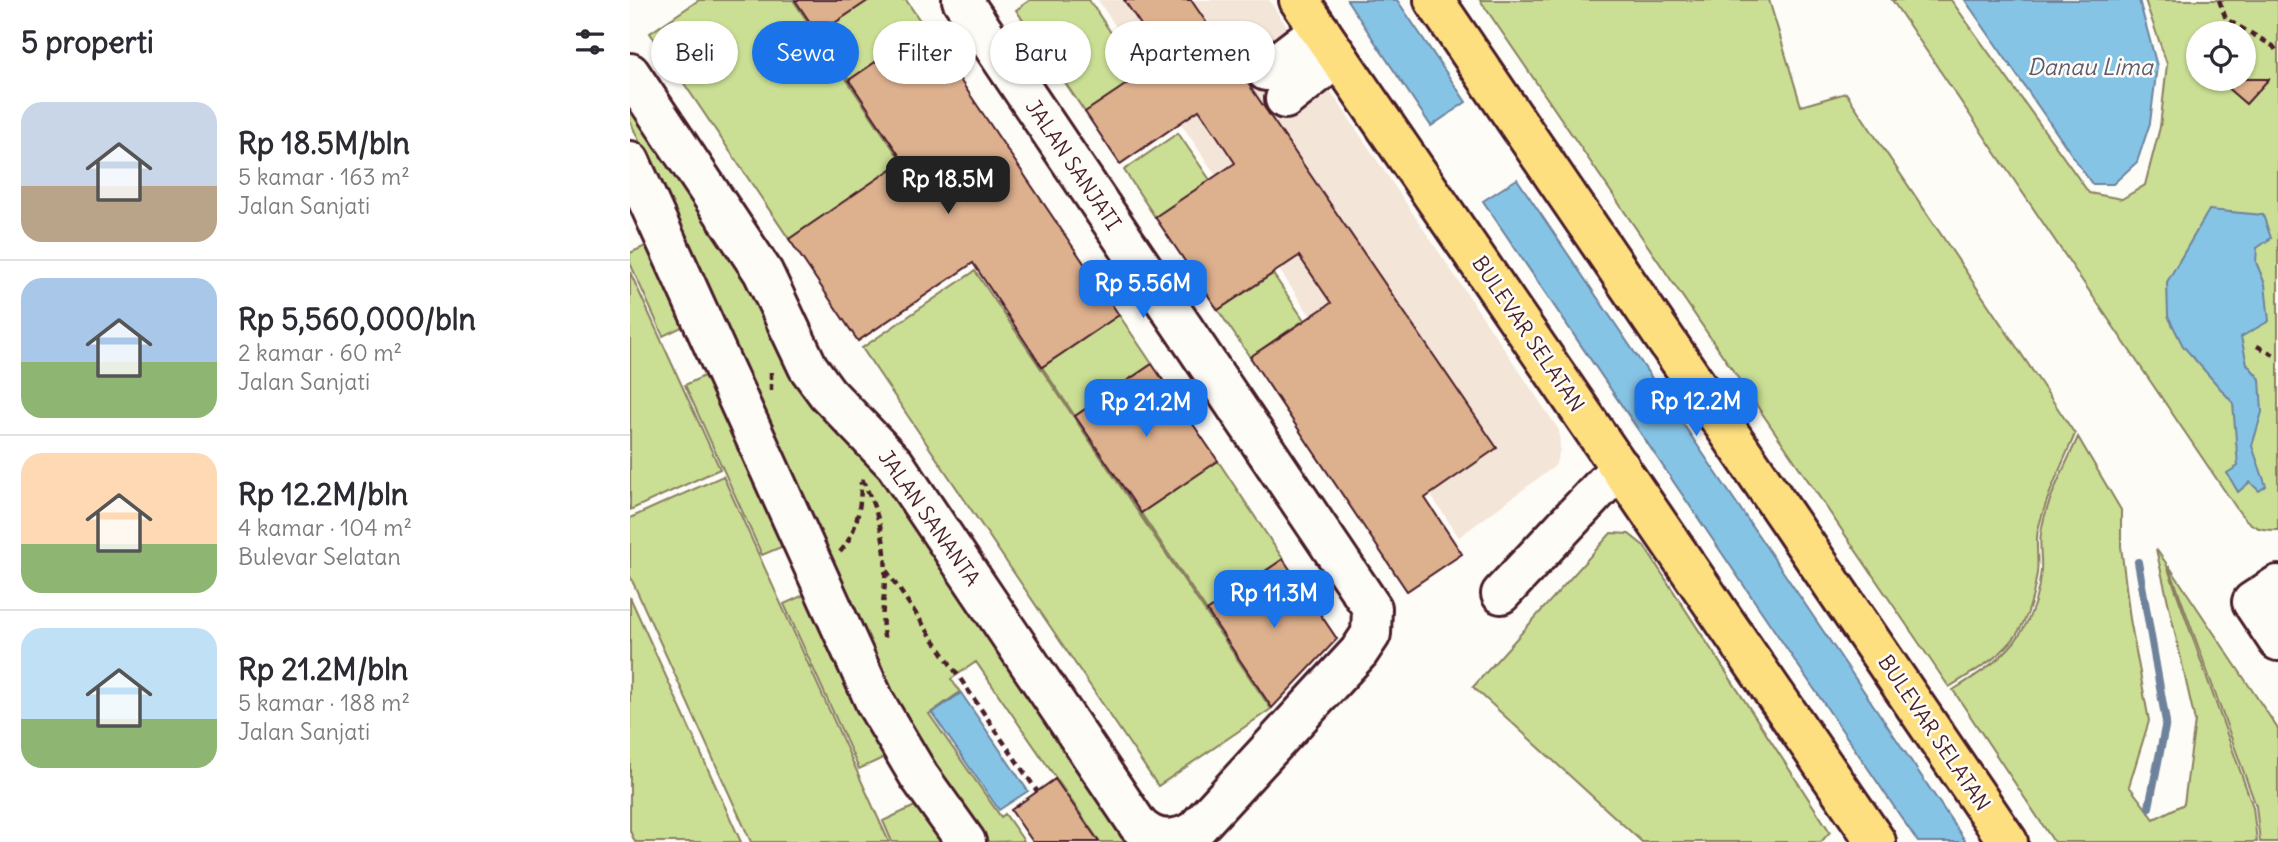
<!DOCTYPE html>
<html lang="id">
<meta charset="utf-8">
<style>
:root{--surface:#fff;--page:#f7f7f7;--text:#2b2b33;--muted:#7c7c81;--line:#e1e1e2;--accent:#1a73e8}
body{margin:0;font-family:Delius,sans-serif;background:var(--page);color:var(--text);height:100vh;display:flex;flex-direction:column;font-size:26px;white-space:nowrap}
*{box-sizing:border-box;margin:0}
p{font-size:23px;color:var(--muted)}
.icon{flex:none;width:38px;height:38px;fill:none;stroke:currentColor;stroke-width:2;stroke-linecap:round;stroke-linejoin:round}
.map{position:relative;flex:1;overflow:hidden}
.drawer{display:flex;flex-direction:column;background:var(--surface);width:630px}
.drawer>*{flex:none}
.guide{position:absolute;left:21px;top:21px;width:665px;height:63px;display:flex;gap:14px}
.fabs{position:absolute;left:1556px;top:21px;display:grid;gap:14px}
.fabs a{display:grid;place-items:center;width:70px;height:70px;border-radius:50%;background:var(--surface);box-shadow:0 2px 5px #0004;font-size:35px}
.price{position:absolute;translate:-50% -60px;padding:0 16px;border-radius:14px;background:var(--accent);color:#fff;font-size:23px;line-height:46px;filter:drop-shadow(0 2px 4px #0008)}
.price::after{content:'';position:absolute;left:50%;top:42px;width:21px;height:16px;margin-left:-10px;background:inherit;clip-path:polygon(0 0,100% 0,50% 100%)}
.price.current{background:#222;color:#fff}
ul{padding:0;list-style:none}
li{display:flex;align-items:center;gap:21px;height:175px;padding:0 21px}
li+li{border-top:2px solid var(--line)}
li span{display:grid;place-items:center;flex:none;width:196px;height:140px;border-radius:21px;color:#555}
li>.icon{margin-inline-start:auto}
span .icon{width:84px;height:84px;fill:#fffc;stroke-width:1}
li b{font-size:30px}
h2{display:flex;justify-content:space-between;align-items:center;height:84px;padding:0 21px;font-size:30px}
.pill{padding:0 24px;border-radius:32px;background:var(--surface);box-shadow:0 2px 5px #0004;font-size:24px;line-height:63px}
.pill.current{background:var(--accent);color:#fff}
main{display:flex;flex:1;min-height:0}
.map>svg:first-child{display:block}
</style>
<main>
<section class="drawer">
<h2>5 properti<svg class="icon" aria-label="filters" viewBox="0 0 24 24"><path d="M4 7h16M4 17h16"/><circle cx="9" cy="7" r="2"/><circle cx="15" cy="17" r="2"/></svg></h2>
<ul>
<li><span style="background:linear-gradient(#c9d6e8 60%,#b9a48a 0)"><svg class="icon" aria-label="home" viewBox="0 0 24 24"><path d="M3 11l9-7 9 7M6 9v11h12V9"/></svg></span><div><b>Rp 18.5M/bln</b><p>5 kamar · 163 m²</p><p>Jalan Sanjati</p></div></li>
<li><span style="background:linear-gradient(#a9c7e8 60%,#8fb573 0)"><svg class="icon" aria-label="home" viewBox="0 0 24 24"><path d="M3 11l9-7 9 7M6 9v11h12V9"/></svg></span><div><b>Rp 5,560,000/bln</b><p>2 kamar · 60 m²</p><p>Jalan Sanjati</p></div></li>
<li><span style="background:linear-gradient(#ffd9b3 65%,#8fb573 0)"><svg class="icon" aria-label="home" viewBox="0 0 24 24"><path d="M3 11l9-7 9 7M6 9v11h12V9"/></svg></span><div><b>Rp 12.2M/bln</b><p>4 kamar · 104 m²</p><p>Bulevar Selatan</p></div></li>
<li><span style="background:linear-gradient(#bfe0f5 65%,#8fb573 0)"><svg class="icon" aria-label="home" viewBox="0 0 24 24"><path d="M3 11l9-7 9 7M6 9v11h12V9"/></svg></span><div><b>Rp 21.2M/bln</b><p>5 kamar · 188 m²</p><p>Jalan Sanjati</p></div></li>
</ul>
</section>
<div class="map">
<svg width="1648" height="842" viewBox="0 0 1648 842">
<rect width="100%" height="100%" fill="#fdfcf7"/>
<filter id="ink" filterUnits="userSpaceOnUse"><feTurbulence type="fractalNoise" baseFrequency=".0143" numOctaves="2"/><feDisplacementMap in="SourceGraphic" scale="14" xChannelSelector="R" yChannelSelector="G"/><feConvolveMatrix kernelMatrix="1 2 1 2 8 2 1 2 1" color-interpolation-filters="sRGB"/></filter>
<g filter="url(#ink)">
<path fill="#f3e5d8" d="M468 0H639L929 430 930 450 925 466 829 537Z"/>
<path fill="#cadf94" stroke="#8a7f60" stroke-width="2" fill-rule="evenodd" d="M69 0H163L272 162 159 239 20 33Z
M239 0H276L295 28 219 80 188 34Z
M400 0H459L510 76 455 112 386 10Z
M850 0H1139L1171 106 1216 93 1445 434C1432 465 1416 497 1408 530 1405 544 1409 559 1407 573 1397 641 1375 653 1319 687Z
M1262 0H1321L1459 193 1492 199 1515 185 1530 127 1537 64 1515 0H1648V530C1628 531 1618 525 1607 509ZM1568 33H1614V79H1568Z
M0 106 499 842H470L346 662 321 679 330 692 299 714 371 817 375 814 394 841 359 842 283 735 260 692 0 121Z
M548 133 580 180 525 217 494 170Z
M20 244 56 325 33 336 0 263V253Z
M345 271 641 709 528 786 232 348Z
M0 272 90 469 0 510Z
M643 274 674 320 620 357 588 310Z
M489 315 522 364 445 416 412 367Z
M78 374 156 545 132 555 55 385Z
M1448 437 1491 510V546L1500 619 1519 721 1499 786 1524 819 1554 804 1565 721 1526 549 1536 563 1623 807 1627 842H1424L1323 690C1375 658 1404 635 1411 571 1412 558 1409 545 1411 533 1415 503 1436 465 1448 437Z
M588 461 653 559 577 611 511 513Z
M93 476 259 842H121L0 576V518Z
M981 533 999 534 1014 546 1200 832 1191 842H1012L843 687Z
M1539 566 1648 729V842H1630L1626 806Z
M178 593 254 752 253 758 229 769 154 604Z
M0 597 111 842H5L0 831Z
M287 805 305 826 312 842H262L253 821Z"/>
<path fill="#86c4e6" stroke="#6e829b" stroke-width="2" d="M717 0H767L836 102 801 126Z
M1335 0H1509L1527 66 1520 123 1507 162 1483 184H1462Z
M887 179 1336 842H1288L853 201Z
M1579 210 1633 215 1641 238 1627 248 1626 262 1635 284 1639 321 1611 337 1617 364 1630 379 1632 412 1622 446 1636 486 1629 491 1620 482 1608 492 1597 473 1608 466 1603 403 1553 346 1538 316 1537 282Z
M331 693 398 791 369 810 302 713Z"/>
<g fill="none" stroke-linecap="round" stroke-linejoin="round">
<path stroke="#6e829b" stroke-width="8" d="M1508 562 1536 722 1519 807"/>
</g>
<path fill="#ddb08e" stroke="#4a1f2b" stroke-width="2" d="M165 0H239L188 34Z
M494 0H561L867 448 795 498 832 554 777 591 620 357 701 303 669 256 588 310 525 217 605 163 587 136 569 110 490 164 455 112 534 59Z
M295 28 489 315 412 367 343 263 228 341 159 239 273 161 219 80Z
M1587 79H1639L1616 104Z
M522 364 588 461 511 513 445 416Z
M653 559 707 639 642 708 577 611Z
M425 779 469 842H403L381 810Z"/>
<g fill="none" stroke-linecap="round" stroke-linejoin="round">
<g stroke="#4a1f2b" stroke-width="44">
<path id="minor" d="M636 71 675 41 691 32
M0 73 133 272 178 367 197 393 265 464 508 825C524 842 546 842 565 830L729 652 741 634 742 608 332 0
M655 99 693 69 710 60
M0 161 245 702 289 776 336 842
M1648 585 1622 602 1648 641
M871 594 990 467"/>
</g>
<g stroke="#4a1f2b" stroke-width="44">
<path id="major" d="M669 0 1246 842
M804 0 1378 842"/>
</g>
<path stroke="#4a1f2b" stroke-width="4.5" stroke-dasharray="7 5" stroke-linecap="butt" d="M1589 0 1596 19 1643 46 1648 53
M1627 346 1648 357
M141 391V368
M232 479C248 512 258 543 255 580 254 601 250 620 255 641
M210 552C227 533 231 506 231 482
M256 570 407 791"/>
<use href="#minor" stroke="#fdfcf7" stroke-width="38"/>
<use href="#major" stroke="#fddf80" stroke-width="38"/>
</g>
</g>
<g text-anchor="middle" stroke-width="5" stroke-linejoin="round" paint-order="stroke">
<g font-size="21" fill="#4a1f2b" stroke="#fdfcf7">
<text transform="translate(443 165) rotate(56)" y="7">JALAN SANJATI</text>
<text transform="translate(898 334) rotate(56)" y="7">BULEVAR SELATAN</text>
<text transform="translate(299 518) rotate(55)" y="7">JALAN SANANTA</text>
<text transform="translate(1304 733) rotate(56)" y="7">BULEVAR SELATAN</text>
</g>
<g font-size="23" font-style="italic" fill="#5f596c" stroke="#fdfcf7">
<text x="1460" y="75">Danau Lima</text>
</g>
</g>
</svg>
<div class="fabs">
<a><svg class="icon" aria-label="locate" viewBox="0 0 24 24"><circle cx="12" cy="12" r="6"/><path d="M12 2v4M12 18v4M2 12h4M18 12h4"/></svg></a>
</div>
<b class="price current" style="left:318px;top:216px">Rp 18.5M</b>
<b class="price" style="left:513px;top:320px">Rp 5.56M</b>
<b class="price" style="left:1066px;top:438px">Rp 12.2M</b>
<b class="price" style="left:516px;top:439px">Rp 21.2M</b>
<b class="price" style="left:644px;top:630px">Rp 11.3M</b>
<div class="guide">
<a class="pill">Beli</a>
<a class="pill current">Sewa</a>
<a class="pill">Filter</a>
<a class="pill">Baru</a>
<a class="pill">Apartemen</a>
</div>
</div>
</main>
